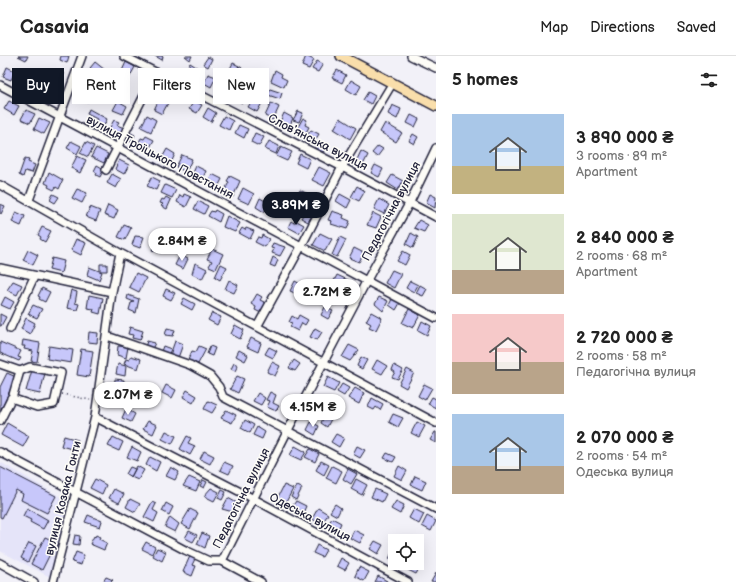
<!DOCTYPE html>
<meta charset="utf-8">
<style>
:root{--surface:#fff;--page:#f2f2f2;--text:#222;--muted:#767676;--line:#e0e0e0;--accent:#111827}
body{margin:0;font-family:"Balsamiq Sans",sans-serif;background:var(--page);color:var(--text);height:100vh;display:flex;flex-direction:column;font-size:15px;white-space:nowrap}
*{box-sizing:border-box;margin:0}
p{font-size:13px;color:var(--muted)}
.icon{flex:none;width:22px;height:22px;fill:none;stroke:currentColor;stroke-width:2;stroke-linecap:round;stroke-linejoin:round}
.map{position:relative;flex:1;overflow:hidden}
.sheet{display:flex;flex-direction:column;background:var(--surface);width:300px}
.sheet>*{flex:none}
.guide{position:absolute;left:12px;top:12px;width:364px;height:36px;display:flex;gap:8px}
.controls{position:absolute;left:388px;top:478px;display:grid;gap:8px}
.controls a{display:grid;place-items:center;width:36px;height:36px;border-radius:0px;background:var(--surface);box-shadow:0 4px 16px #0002;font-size:20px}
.price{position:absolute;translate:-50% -34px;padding:0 9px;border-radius:14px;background:#fff;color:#222;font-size:13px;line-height:26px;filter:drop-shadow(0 1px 2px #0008)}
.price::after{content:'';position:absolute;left:50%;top:24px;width:12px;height:9px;margin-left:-6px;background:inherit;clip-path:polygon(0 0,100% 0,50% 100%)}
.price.on{background:var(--accent);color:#fff}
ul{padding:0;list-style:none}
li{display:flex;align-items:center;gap:12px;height:100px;padding:0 16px}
li span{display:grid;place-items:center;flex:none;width:112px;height:80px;border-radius:0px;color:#555}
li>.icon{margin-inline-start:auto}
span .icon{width:48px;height:48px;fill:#fffc;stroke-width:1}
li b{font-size:17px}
h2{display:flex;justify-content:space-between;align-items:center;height:48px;padding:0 16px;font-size:17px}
.tag{padding:0 14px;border-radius:0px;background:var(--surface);box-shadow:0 4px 16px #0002;font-size:14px;line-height:36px}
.tag.on{background:var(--accent);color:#fff}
header{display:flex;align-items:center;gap:24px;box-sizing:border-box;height:56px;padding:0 20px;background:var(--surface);border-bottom:1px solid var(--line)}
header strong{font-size:19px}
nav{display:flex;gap:22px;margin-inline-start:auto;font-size:14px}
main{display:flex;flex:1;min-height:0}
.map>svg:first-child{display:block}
</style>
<header>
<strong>Casavia</strong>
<nav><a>Map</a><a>Directions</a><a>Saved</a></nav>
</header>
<main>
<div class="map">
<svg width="436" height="526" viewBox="0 0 436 526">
<rect width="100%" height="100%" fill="#f2f1f8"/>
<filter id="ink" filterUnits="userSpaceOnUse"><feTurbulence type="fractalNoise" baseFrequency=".025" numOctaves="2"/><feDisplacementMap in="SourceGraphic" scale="8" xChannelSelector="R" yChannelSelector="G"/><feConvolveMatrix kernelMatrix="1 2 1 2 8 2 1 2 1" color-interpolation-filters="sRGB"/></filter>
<g filter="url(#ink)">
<path fill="#e5e4f9" d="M0 406 68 445 50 521 0 495Z"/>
<path fill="#c7c7fa" stroke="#22223b" d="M18 0H28L26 4Z
M61 0H69L67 7 60 4Z
M155 0H163L162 4Z
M185 0H192L190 4Z
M306 0 314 4 309 13 302 10Z
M208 1 212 3 208 11 203 8Z
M317 5 323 8 318 16 312 13Z
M95 6 105 14 101 20 90 12Z
M126 6 135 11 129 22 121 17Z
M190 7 198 12 193 20 185 16Z
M233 7 239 10 229 27 224 24Z
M239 10 242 12 233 29 229 27Z
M7 11 15 15 11 24 3 21Z
M56 14 64 18 61 26 53 23Z
M275 14 282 18 281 21 287 24 284 31 271 25Z
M337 14 346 19 342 27 332 22Z
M208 18 216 21 211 31 204 27Z
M21 19 31 24 26 32 17 28Z
M85 21 96 25 92 33 82 28Z
M223 24 232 29 226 39 217 33Z
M351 24 361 30 356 39 346 33Z
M159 26 168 30 162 41 153 36Z
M43 31 54 37 51 42 40 37Z
M83 32 92 36 88 46 78 41Z
M238 33 247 39 242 47 233 41Z
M270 33 282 37 280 43 268 39Z
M368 36 375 40 371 48 363 44Z
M159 43 168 47 162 58 154 54Z
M253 43 262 47 257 56 248 51Z
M9 45 19 50 14 59 4 53Z
M118 45 127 50 123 58 113 54Z
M194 45 202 49 197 57 189 53Z
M271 47 279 51 273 64 265 60Z
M392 49 401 53 397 63 388 58Z
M208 52 216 57 211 66 203 61Z
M89 53 107 63 103 72 95 68 97 63 87 58Z
M26 54 35 58 30 67 21 63Z
M298 55 303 57 299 66 293 64Z
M284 57 293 62 289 71 280 66Z
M147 59 156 64 151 76 141 71Z
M411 59 419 63 415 71 407 67Z
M224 60 233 65 229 74 219 69Z
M39 62 50 67 44 78 34 73Z
M303 62 307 64 305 69 309 71 304 80 295 76Z
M340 62 356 72 350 83 334 73Z
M114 64 119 66 117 69 124 72 120 80 111 76V74L109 73Z
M385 67 402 77 396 86 380 76Z
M239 69 248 73 244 82 235 77Z
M311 74 319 78 314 86 306 81Z
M129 76 135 79 131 86 125 83Z
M255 77 264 81 259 90 251 86Z
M413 78 418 81 414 88 409 85Z
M146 80 154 84 149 93 138 88 141 82 144 83Z
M71 85 81 90 77 98 67 92Z
M269 85 279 90 276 98 265 93Z
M319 85 326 90 323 96 315 92Z
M86 86 94 90 88 101 80 97Z
M378 90 383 93 377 101 372 97Z
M281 91 292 96 287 105 276 100Z
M96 92 108 98 104 107 91 101Z
M167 93 175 98 171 107 162 102Z
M361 95 368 99 362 111 355 108Z
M300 98 310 103 306 112 296 107Z
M182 99 192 103 186 116 176 111Z
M77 100 86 104 80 117 71 112Z
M25 102 29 103 28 106 35 109 32 117 25 115 23 121 19 119Z
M119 104 129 109 124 118 115 113Z
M97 109 104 113 100 121 96 119 97 117 94 115Z
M375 109 383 113 379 121 371 117Z
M196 110 206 115 202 124 192 119Z
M319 111 331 117 324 130 312 124Z
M49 116 63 124 59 133 56 131 54 134 48 131 49 129 45 127Z
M112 118 121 123 116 132 107 127Z
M212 118 222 123 218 131 208 126Z
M392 119 403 125 398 134 387 127Z
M230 120 240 125 233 141 224 136 229 126 227 125Z
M152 121 160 125 156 134 147 130Z
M165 129 176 134 172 142 161 137Z
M357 130 365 135 359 145 351 141Z
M243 132 254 138 249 148 238 143Z
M77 133 87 137 82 147 72 142Z
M300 134 316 142 313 148 297 140Z
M53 138 59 141 55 147 50 144Z
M184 138 191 141 186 151 177 146 180 139 183 141Z
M340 138 351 144 347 152 336 145Z
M430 138 436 141 435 152 426 147Z
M166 141 171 144 167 153 161 150 163 148 160 147 162 143 164 144Z
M260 142 269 147 264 156 256 151Z
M379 143 389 149 384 158 374 153Z
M198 145 208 150 204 158 194 153Z
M0 148 5 150 1 158 0 157Z
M108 149 118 154 114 163 104 159Z
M90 151 100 155 96 165 86 161Z
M215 154 222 158 219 166 208 160 211 155 214 156Z
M306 154 313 158 308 166 301 162Z
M332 155 344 159 343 162 350 165 347 173 331 168 332 165 328 164Z
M16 156 25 160 21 170 12 166Z
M373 157 381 161 376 172 367 169Z
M227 160 240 167 235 176 223 171Z
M295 164 304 169 299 177 288 171 291 165 294 167Z
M419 164 428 169 424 176 414 172Z
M124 169 131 172 125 184 118 181Z
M42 171 51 175 45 186 40 183 41 181 38 179Z
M242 172 245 174 246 172 254 175 250 183 239 177Z
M320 177 332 183 325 195 313 189Z
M411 177 418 181 413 192 406 188Z
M262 179 269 183 265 191 255 186 258 181 261 182Z
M135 180 144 181 140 192 132 189Z
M340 181 346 184 337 201 332 199Z
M76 183 86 187 81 199 71 194Z
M156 186 164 190 161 197 152 194Z
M273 187 285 191 280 200 272 197 274 193 271 192Z
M354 192 364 197 359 206 349 202Z
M212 193 223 198 216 213 209 210 212 205 207 203Z
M28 194 38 199 33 209 23 204Z
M403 195 410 199 405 209 397 205Z
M180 199 188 203 183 213 175 209Z
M273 201 278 204 275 211 270 209Z
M52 202 64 205 61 217 49 214Z
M195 207 207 213 202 223 192 218Z
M100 208H107V215H100Z
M221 208 227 211 220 224 215 221Z
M89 211 102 216 99 224 87 219Z
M392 214 401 218 394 232 385 227Z
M136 217 146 222 139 236 129 231Z
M337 219 350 225 345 235 332 229Z
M229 224 238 229 234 237 225 233Z
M13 225 22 229 17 239 7 234Z
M295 225 302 229 297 238 290 235Z
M410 225 418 229 414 236 406 232Z
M420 229 427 233 423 240 416 237Z
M42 232 50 236 45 246 39 243 40 241 38 240Z
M166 233 175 237 171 244 163 240Z
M71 234 77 236 75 247 79 248 77 254 67 252Z
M334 236 342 240 337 249 329 245Z
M257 238 262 241 260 244 266 247 261 257 255 254 256 251 251 248Z
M89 239 103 242 100 258 93 256 94 253 87 252Z
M128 239 139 243 136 257 129 254 131 247 134 246 127 243Z
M5 241 14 246 10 253 1 249Z
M379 241 388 245 383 255 375 248Z
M184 242 195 248 192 254 181 248Z
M392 243 400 247 396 254 389 249Z
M33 249 42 253 37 262 28 258Z
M325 251 333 255 328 263 321 259Z
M409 253 420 259 413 272 402 267Z
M371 256 382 262 376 274 369 271 371 268 366 265Z
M212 257 221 261 217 269 208 264Z
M0 258 6 261 1 270H0Z
M299 259 308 264 305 269 302 267 298 275 290 271 292 267 289 266 292 260 297 263Z
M26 262 35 267 30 278 21 273Z
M422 265 431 270 427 279 418 274Z
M235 269 244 274 240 283 231 278Z
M130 271 143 275 140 284 132 282 133 279 128 278Z
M167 272 175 274 173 280 165 279Z
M315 272 322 276 317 284 310 281Z
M89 276 98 277 97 287 88 286Z
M251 282 261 287 258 296 247 291Z
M23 284 40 287 37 306 31 305 33 295 24 293 25 290H22Z
M147 285 155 287 152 293 145 291Z
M175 285 183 288 178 302 170 299Z
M0 286 21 295 18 301 21 302 19 305 0 297Z
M349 289 359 294 350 305 342 301Z
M49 290 73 294 71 307 47 303Z
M118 290 128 291 126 302 117 299Z
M163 290 171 293 168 300 160 298Z
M199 290 206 293 198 308 188 304 192 295 196 296Z
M210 290 215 292 212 300 207 298Z
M269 291 277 295 273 302 265 298Z
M81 293 93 295 89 321 77 319Z
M239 294 248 299 245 305 236 300Z
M131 300 141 303 138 313 124 308 126 303 129 304Z
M361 301 367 304 362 313 357 310Z
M294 304 300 308 295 315 289 312Z
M377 304 387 310 382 318 372 313Z
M272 306 280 310 275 320 267 316Z
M234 307 238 309 235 315 231 313Z
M118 308 126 310 125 320 116 318Z
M394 309 403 314 398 323 392 321 395 316 392 314Z
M407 313 414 317 406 332 399 328Z
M32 314 45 317 40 338 26 335Z
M7 317 16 321 2 352H0V331Z
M237 320 244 323 238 337 230 333Z
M328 321 339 327 334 336 323 331Z
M115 323 124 324 122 336 114 334Z
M342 328 349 332 344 340 337 336Z
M424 328 432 332 425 344 418 340Z
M166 329 176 334 172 342 162 337Z
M132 332 138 333 135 344 129 342Z
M355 332 364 337 359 348 348 342Z
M187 334 197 340 193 347 183 341Z
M270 336 276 339 273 347 279 350 276 355 267 351 270 345 266 344Z
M258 337 265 342 261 349 253 345Z
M432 341 436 343V352L428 348Z
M372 342 383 348 380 354 376 351 374 354 368 351Z
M208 345 217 349 212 357 204 353Z
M126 353 135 358 131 366 122 362Z
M226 354 236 359 232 367 221 362Z
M393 358 403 362 398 371 389 366Z
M324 360 331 363 327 371 321 367Z
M245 364 254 369 250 377 241 372Z
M148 365 157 369 153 378 143 373Z
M311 366 319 370 315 379 307 374Z
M417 366 425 370 419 381 411 377Z
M7 367 29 380 23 391 1 379Z
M257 371 265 376 262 383 253 379Z
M166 375 176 380 172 388 162 383Z
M435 376H436V387L430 384Z
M336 378 344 382 339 391 331 386Z
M64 380 78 384 75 394 61 390Z
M187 380 191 382 188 387 195 390 190 399 180 393Z
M113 381 123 386 119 395 108 390Z
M295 390 306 396 301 404 290 399Z
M357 390 365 394 360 402 353 398Z
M132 391 141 396 137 405 127 401Z
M310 393 319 398 315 406 305 401Z
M204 395 214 400 210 408 200 403Z
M387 397 396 401 393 406 384 402Z
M150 401 160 406 156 415 146 409Z
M321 405 329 409 324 419 316 414Z
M224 406 233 410 229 418 220 414Z
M137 410 144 414 138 424 131 421Z
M332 410 342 415 336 427 326 422Z
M399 410 407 415 402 424 394 420Z
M0 411 56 440 47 457 21 444 23 438 16 434 2 462 0 461Z
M130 411 135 413 131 421 126 418Z
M171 411 179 416 175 424 166 420Z
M348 413 357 418 351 428 343 423Z
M415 420 426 425 422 434 411 429Z
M189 421 200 426 196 435 183 430Z
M95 423 106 429 102 438 90 432Z
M356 423 367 429 362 439 351 433Z
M203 424 207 426 204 432 200 430Z
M284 429 293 433 285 448 277 443Z
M297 430 302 432 296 444 291 441Z
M211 432 219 436 214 445 204 440Z
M114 433 124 438 119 447 109 442Z
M375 433 386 438 382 446 371 441Z
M222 434 226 436 222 444 218 442Z
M228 442 237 447 233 456 222 453Z
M130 443 140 448 135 456 126 451Z
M296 445 306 450 303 457 292 451Z
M396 445 404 449 400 458 391 453Z
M152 446 156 448 153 454 158 457 154 466 144 461Z
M166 447 173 451 169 459 162 455Z
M335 448 341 452 337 460 330 456Z
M27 452 48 464 43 473 30 466 31 464 23 460Z
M318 452 328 458 322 468 312 463Z
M190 453 198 457 190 473 181 468Z
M414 453 424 458 419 468 409 462Z
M88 459 102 465 100 471 85 466Z
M427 460 436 465 431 475 422 470Z
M170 461 179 468 175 476 165 471Z
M332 462 341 467 337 476 327 471Z
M354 474 364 479 360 487 350 482Z
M189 475 197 479 193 486 185 482Z
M202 477 209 480 205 492 197 488Z
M75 479 80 480 79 489 73 488Z
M96 479 100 481 99 483 107 487 104 494 90 488 94 480 95 481Z
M45 481 56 486 42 514 31 508Z
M375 485 383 489 378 498 370 493Z
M146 486 155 491 152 498 142 493Z
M29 487 36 490 28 506 21 502Z
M317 489 326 494 322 501 313 497Z
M157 492 166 496 162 505 153 500Z
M393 494 395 495V506L389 503Z
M76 496 84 499 81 509 72 506Z
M190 500 195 503 192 509 196 510 192 520 183 516Z
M341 502 349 507 345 514 337 510Z
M411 507H417L421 509 416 518 408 514Z
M359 511 369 516 364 525 355 520Z
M436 517V526H431Z
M378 520 387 525V526H375Z
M106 521 113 524 111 526H103Z"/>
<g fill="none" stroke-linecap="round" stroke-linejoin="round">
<g stroke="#22223b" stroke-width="10">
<path id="minor" d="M124 0 342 111 436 161
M411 0 436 12
M0 29 436 262
M106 114 156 16
M0 129 120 197 436 367
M29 144 82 0
M0 212 112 236
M258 269 302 189 342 111 392 28
M10 273 34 221
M107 280 190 309 210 320 219 331 223 341 436 453
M0 308 20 315 13 339 0 365
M11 342 37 351 54 348 61 317 30 311 20 315
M95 361 254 443 408 526
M0 396 185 494 209 505H222L261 526
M222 505 287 376 367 224 410 146 436 92
M0 507 34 526
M53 526 95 361 112 236 120 197"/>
</g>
<g stroke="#22223b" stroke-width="12">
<path id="major" d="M341 0 436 50"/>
</g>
<path stroke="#22223b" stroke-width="1.5" stroke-dasharray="1 3" stroke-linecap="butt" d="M62 338 90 344"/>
<use href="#minor" stroke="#fdfcf7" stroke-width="7"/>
<use href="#major" stroke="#f9deab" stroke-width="9"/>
</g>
</g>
<g text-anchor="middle" stroke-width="3" stroke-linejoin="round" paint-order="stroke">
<g font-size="12" fill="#22223b" stroke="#fdfcf7">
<text transform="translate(318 86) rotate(27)" y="4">Словʼянська вулиця</text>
<text transform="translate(160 101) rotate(28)" y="4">вулиця Троїцького Повстання</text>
<text transform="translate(391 155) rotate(-62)" y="4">Педагогічна вулиця</text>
<text transform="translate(63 442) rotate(-76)" y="4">вулиця Козака Гонти</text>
<text transform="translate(241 442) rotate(-63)" y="4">Педагогічна вулиця</text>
<text transform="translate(310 461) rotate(28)" y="4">Одеська вулиця</text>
</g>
</g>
</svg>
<div class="controls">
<a><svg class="icon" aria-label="locate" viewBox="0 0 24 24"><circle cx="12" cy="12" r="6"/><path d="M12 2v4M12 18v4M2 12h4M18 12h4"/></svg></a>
</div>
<b class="price on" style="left:296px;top:170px">3.89M ₴</b>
<b class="price" style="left:182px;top:206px">2.84M ₴</b>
<b class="price" style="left:327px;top:257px">2.72M ₴</b>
<b class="price" style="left:128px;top:360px">2.07M ₴</b>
<b class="price" style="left:313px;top:372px">4.15M ₴</b>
<div class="guide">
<a class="tag on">Buy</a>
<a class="tag">Rent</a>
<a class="tag">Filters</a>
<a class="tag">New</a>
</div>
</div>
<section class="sheet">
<h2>5 homes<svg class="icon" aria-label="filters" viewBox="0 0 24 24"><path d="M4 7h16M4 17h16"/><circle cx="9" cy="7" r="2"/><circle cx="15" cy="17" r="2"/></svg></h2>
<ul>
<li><span style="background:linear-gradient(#a9c7e8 65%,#c2b280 0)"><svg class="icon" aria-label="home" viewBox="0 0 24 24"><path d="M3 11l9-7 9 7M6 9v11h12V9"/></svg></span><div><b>3 890 000 ₴</b><p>3 rooms · 89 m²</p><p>Apartment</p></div></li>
<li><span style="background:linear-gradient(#dfe7d0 70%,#b9a48a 0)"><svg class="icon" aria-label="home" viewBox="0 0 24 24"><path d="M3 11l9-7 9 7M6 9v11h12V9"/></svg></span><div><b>2 840 000 ₴</b><p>2 rooms · 68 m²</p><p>Apartment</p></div></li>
<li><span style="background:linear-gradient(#f6c9c9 60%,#b9a48a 0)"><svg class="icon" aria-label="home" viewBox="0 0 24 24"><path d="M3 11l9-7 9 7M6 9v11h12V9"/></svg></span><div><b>2 720 000 ₴</b><p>2 rooms · 58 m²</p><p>Педагогічна вулиця</p></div></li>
<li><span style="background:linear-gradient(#a9c7e8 65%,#b9a48a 0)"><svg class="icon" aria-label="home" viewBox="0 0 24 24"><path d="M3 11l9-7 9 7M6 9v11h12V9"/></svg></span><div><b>2 070 000 ₴</b><p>2 rooms · 54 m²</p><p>Одеська вулиця</p></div></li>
</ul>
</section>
</main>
